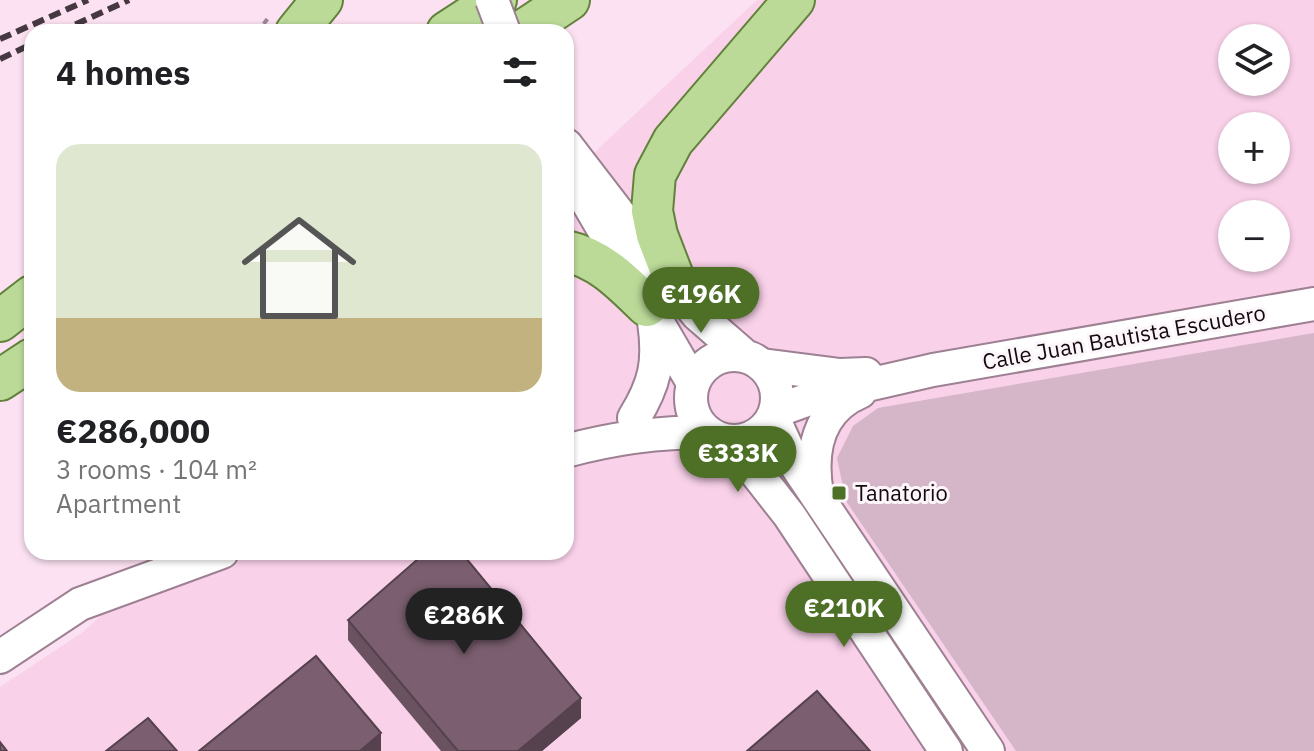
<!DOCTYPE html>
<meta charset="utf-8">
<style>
:root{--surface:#fff;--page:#f6f6f6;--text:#202124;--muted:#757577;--accent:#4d6f26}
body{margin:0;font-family:"IBM Plex Sans",sans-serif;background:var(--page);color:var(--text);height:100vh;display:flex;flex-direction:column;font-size:30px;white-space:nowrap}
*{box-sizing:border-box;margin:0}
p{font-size:26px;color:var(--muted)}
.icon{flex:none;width:44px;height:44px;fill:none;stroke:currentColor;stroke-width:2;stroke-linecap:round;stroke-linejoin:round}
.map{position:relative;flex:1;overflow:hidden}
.sheet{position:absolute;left:24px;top:24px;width:550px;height:536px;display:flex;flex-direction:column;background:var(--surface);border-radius:24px;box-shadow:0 2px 6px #0004}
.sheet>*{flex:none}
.controls{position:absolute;left:1218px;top:24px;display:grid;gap:16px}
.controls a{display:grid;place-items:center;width:72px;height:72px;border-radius:50%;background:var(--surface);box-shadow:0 2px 6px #0004;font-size:40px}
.price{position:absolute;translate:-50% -68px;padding:0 18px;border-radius:28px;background:var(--accent);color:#fff;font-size:26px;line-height:52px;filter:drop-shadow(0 2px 4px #0008)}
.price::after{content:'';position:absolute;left:50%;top:48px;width:24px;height:18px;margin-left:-12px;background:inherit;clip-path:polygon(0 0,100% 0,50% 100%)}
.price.selected{background:#222;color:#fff}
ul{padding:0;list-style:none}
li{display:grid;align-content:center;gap:16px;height:424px;padding:0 32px}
li span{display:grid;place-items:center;height:248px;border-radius:24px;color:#555}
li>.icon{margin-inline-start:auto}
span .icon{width:144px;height:144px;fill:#fffc;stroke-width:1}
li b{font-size:34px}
h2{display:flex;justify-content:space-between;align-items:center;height:96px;padding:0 32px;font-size:34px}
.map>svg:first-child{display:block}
</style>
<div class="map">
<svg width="1314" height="751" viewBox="0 0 1314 751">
<rect width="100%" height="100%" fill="#fbe1f1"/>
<path fill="#f9d1e9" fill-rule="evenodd" d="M757 0H1314V751H0V687L83 632 169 552H566V179ZM1232 38H1276V82H1232ZM1232 126H1276V170H1232ZM1232 214H1276V258H1232Z"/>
<path fill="#d5b5c8" d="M1314 333V751H1016L846 501 837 458 853 426 878 408Z"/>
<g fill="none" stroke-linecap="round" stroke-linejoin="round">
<g stroke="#9d8092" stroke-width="36">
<path id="minor" d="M566 145 679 292 698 315 745 356
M581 191 693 383
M691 398a43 43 0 1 1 86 0a43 43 0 1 1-86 0Z
M762 365 840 375 866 374
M776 411 815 397 933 370 1314 304
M773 417 792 459 988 751
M634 418C655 384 660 362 654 322
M731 441 789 515 946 751
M566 451C613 438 659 432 708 432
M817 494C810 453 817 410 860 392
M0 657 80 604 222 552"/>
</g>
<g stroke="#62813b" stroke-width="44">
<path id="major" d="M296 32 322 0
M447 32 496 0
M521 32 569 0
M566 251C601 259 622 282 647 306
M679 292 657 235 652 211 655 175 673 141 794 0
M0 321 32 296
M0 380 32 359"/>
</g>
<path stroke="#9d8995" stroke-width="4" stroke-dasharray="6 4" stroke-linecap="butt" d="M258 32 268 18"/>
<use href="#minor" stroke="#fff" stroke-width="32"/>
<use href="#major" stroke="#bbda98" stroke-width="40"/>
<path stroke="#453840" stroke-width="6" stroke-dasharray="12 6" stroke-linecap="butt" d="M59 32 129 0
M0 39 88 0
M0 59 32 44"/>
<g stroke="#9d8092" stroke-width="36" stroke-linecap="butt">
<path id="minor-bridge" d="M492 0 504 32"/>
</g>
<use href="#minor-bridge" stroke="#fff" stroke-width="32"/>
</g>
<path fill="#6a5260" d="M348 620 581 718 542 751H441L348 640Z"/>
<path fill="#56424e" d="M581 698V718L542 751H518Z
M381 733V751H360Z"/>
<path fill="#7b5f70" stroke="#56424e" stroke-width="2" d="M426 552H461L581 698 518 751H458L348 620Z
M316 656 381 733 360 751H199Z
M817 691 870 751H747Z
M148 718 177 751H106Z
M0 742 7 751H0Z"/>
<rect fill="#4d6f26" stroke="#fcf5f9" stroke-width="3" x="831" y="485" width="16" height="16" rx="4"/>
<g text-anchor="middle" stroke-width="6" stroke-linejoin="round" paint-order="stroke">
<g font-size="22" fill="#13090f" stroke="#fcf5f9">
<text transform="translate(1124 337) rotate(-10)" y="8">Calle Juan Bautista Escudero</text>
</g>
<g font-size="22" fill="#13090f" stroke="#fcf5f9" text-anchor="start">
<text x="855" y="501">Tanatorio</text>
</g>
</g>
</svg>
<div class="controls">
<a><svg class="icon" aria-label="layers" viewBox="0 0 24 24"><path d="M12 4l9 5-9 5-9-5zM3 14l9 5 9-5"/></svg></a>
<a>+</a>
<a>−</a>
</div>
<b class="price" style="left:701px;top:335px">€196K</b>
<b class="price" style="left:738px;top:494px">€333K</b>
<b class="price" style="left:844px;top:649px">€210K</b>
<b class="price selected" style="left:464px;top:656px">€286K</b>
<section class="sheet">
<h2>4 homes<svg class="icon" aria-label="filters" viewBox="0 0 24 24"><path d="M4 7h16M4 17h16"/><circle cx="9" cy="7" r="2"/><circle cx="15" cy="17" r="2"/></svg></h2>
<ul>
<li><span style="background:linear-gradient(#dfe7d0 70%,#c2b280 0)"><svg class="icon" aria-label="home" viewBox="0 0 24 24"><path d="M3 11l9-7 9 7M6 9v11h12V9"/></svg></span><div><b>€286,000</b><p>3 rooms · 104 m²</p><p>Apartment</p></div></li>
</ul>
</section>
</div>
